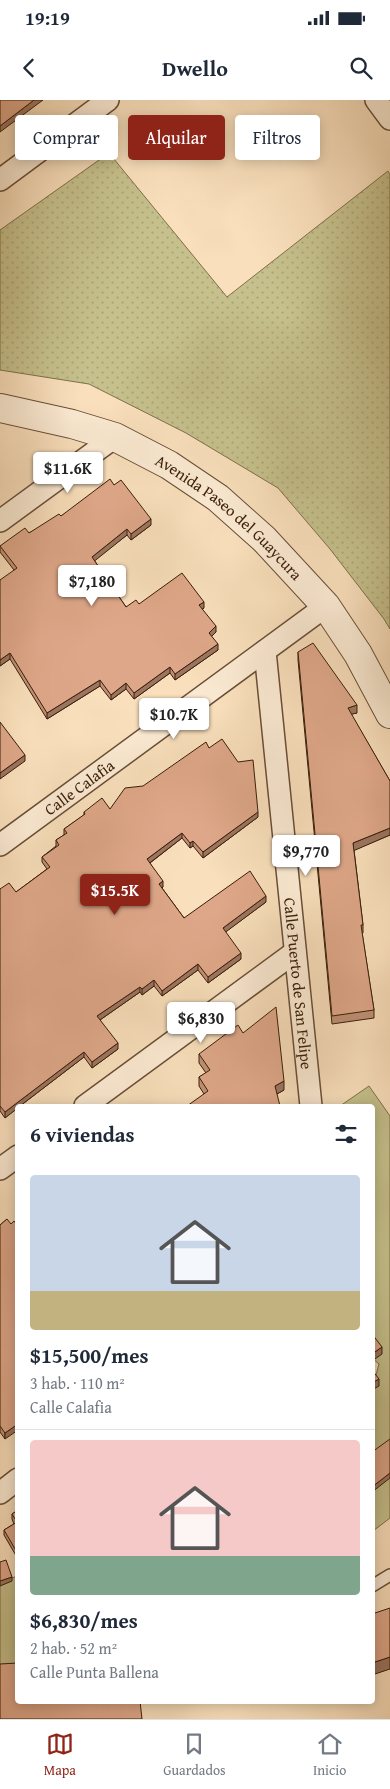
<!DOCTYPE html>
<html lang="es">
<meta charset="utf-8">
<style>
:root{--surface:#fff;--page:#f2f2f3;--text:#1f2937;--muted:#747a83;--line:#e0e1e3;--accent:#8f2418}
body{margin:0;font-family:"Gentium Book Plus",serif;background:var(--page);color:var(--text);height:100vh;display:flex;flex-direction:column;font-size:19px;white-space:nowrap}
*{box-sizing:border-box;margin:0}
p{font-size:16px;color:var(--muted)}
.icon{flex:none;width:28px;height:28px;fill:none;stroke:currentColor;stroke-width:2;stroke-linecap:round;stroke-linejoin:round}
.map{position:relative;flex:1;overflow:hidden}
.sheet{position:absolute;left:15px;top:1004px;width:360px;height:600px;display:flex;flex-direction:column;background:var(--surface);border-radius:5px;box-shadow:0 2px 12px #0003}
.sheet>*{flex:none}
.hud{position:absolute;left:15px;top:15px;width:360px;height:45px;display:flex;gap:10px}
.price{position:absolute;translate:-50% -42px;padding:0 11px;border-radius:5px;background:#fff;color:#222;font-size:16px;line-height:32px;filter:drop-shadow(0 1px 2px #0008)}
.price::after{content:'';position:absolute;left:50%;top:30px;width:15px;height:11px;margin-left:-8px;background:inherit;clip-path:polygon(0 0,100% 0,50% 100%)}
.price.on{background:var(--accent);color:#fff}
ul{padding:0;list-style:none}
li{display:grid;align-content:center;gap:10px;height:265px;padding:0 15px}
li+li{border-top:1px solid var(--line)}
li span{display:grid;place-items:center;height:155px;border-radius:5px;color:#555}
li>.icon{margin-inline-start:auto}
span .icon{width:90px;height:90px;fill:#fffc;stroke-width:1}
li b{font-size:21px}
h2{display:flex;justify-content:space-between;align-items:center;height:60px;padding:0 15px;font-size:21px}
.pill{padding:0 18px;border-radius:5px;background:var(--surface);box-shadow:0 2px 12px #0003;font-size:18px;line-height:45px}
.pill.on{background:var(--accent);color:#fff}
.status{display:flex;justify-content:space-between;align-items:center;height:35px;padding:0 25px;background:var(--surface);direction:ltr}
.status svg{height:14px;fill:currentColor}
header{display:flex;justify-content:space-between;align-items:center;height:65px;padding:0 15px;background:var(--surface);font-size:22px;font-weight:700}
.dock{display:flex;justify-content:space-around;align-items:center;height:70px;border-top:1px solid var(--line);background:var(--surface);font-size:14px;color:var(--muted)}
.dock a{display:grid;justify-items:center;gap:2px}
.dock .on{color:var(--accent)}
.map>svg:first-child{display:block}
</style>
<div class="status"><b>19:19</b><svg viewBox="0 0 49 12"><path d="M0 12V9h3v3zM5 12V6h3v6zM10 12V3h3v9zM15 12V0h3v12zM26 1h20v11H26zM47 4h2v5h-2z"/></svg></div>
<header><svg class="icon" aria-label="back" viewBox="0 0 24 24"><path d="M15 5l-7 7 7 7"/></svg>Dwello<svg class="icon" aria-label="search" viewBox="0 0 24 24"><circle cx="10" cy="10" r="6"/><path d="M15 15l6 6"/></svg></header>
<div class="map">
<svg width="390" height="1619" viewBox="0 0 390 1619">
<defs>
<pattern id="park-dots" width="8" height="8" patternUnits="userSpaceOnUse" patternTransform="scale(1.25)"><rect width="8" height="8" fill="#c5c08c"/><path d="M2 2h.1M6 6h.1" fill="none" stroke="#aaa577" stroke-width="1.8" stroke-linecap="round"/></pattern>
</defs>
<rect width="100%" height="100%" fill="#f9dfbc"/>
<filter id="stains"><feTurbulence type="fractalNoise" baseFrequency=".004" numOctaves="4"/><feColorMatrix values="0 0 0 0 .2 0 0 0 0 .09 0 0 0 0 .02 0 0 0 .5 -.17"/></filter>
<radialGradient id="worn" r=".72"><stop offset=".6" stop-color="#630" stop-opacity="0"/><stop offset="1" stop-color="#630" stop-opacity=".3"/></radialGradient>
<path fill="#c5c08c" stroke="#7f6f4a" d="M369 986 390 1016V1418L373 1431 372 1290 379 1264 372 1258V1006H340Z
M17 1476V1564L0 1568V1483Z"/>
<path fill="url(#park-dots)" stroke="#7f6f4a" d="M109 53 227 197 388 71 390 75V529L384 519 330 449 278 388 186 333 89 284 0 270V130Z"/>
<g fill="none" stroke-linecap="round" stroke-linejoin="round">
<g stroke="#694e36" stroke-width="14">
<path id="service" d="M372 1486 390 1475"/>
</g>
<g stroke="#694e36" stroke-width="24">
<g id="minor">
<path d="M376 0 390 19"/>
<path d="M0 80 108 0"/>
<path d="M0 421 115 337"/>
<path id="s1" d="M265 551 311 1006"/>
<path id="s2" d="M0 745 326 506"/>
<path d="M85 1006 295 852"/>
<path d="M0 1069 18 1056"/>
<path d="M0 1393 18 1379"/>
</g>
</g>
<g stroke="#694e36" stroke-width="30">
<g id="tertiary">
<path id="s3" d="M0 308 72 324 115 337 169 365 218 398 264 439 326 506 358 554 390 614"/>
</g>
</g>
<use href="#service" stroke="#fbead3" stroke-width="11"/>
<use href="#minor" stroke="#fbead3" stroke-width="21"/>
<use href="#tertiary" stroke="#fbead3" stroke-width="28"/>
</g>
<path fill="#bf9076" stroke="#391e09" d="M114 385 151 425 131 440 127 435 94 460 126 507 139 504 204 508 202 509 216 532 211 536 218 550 175 580 170 573 134 599 126 589 111 600 100 586 47 619 10 559 0 566 14 470 0 452V446L29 433 61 416Z
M298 552 357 613 351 614 390 681V735L354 750 363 825V833H362L374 910V918L332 924 298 560Z
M110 709 258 717 203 758 193 746 190 748 182 738 150 763 163 787 162 788 184 818 266 802 225 832 241 859 208 883 198 870 162 896 154 886 142 895 140 892 100 920 118 949 92 968 84 957 20 1006H18L5 1018 0 1011V789L16 792 47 769 42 762V757L56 746V740L64 735V729L84 715V712Z
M199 954 284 990 277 994H204L199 986V977L206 973 199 963Z
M7 1119 5 1339 0 1332V1125Z
M18 1410V1459L4 1435V1430L14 1424 12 1419V1414Z"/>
<path fill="#9b7560" stroke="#391e09" d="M34 0H43L0 32V26Z
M151 419V425L131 440V434Z
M127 429V435L92 463V457Z
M204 502V508L199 511V505Z
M216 526V532L209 539V533Z
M218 544V550L175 580V574Z
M10 553V559L0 566V560Z
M170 567V573L134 599V593Z
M100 580V586L47 619V613Z
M126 583V589L111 600V595Z
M357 605V613L348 615V608Z
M25 655V661L0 679V673Z
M258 712V717L203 758V752Z
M390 728V735L353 751V743Z
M182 733V738L147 765V759Z
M193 741V746L190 748V743Z
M163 781V787L159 790V784Z
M266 796V802L223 834V828Z
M241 853V859L208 883V877Z
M198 864V870L162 896V891Z
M154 880V886L142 895V889Z
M140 887V892L97 922V916Z
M118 943V949L92 968V962Z
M84 952V957L20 1006H18V1008L5 1018V1012Z
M284 981V990L275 995V986Z
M382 1247V1254L372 1261V1254Z
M379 1279V1286L372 1290V1283Z
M18 1324V1330L5 1339V1333Z
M390 1373V1378L372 1392V1387Z
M12 1477V1481L0 1486V1481Z
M390 1557V1569L372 1575V1563Z"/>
<path fill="#dea789" stroke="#391e09" d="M0 0H34L0 26Z
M110 379 114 385 121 380 151 419 131 434 127 429 92 457 126 507 136 500 139 504 182 473 204 502 199 505 216 526 209 533 218 544 175 574 170 567 134 593 126 583 111 595 100 580 47 613 10 553 0 560V480L17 468 0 446 25 428 29 433 59 414 61 416Z
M313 543 357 605 348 608 390 681V728L353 743 363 825H361L374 910 332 916 298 552Z
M0 622 25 655 0 673Z
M222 639 238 662 253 660 258 712 203 752 193 741 190 743 182 733 147 759 163 781 159 784 184 818 250 771 266 796 223 828 241 853 208 877 198 864 162 891 154 880 142 889 140 887 97 916 118 943 92 962 84 952 5 1012 0 1006V789L9 783 16 792 50 767 42 757 59 745 56 740 67 733 64 729 85 714 84 712 102 698 110 709 125 688 143 686 206 642 209 648Z
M276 907 284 981 275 986 280 1006H187L208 991 199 977 210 970 199 954 238 925 243 933Z
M7 1119 11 1124 14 1121 18 1126V1324L5 1333 0 1326V1125Z
M372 1234 382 1247 372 1254Z
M372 1270 379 1279 372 1283Z
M390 1339V1373L372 1387V1352Z
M18 1410V1454L4 1430 17 1422 12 1414Z
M6 1460 12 1477 0 1481V1462Z
M390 1508V1557L372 1563V1514Z
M18 1563V1601H140L142 1619H0V1564Z"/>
<g text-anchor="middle" stroke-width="5" stroke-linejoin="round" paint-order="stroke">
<g font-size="16" fill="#391e09" stroke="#fbead3">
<text dy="6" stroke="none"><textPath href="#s3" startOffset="259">Avenida Paseo del Guaycura</textPath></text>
<text dy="6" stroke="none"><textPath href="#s2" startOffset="98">Calle Calafia</textPath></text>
<text dy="6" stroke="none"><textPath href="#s1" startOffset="334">Calle Puerto de San Felipe</textPath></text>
</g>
</g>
<rect width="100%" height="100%" filter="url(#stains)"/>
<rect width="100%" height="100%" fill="url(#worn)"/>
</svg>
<b class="price" style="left:68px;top:394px">$11.6K</b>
<b class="price" style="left:92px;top:507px">$7,180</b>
<b class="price" style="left:174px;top:640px">$10.7K</b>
<b class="price" style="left:306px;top:777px">$9,770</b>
<b class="price on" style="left:115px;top:816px">$15.5K</b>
<b class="price" style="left:201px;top:944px">$6,830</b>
<div class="hud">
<a class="pill">Comprar</a>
<a class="pill on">Alquilar</a>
<a class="pill">Filtros</a>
</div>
<section class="sheet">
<h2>6 viviendas<svg class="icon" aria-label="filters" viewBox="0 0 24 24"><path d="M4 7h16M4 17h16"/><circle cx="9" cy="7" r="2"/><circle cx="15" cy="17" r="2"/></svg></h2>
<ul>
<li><span style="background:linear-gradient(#c9d6e8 75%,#c2b280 0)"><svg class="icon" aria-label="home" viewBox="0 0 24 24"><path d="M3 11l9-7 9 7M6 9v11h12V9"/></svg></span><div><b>$15,500/mes</b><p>3 hab. · 110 m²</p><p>Calle Calafia</p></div></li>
<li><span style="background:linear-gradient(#f6c9c9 75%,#7fa58c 0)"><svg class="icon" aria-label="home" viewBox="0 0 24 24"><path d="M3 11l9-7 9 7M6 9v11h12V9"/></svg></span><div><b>$6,830/mes</b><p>2 hab. · 52 m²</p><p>Calle Punta Ballena</p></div></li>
</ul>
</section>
</div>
<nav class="dock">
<a class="on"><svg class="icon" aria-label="map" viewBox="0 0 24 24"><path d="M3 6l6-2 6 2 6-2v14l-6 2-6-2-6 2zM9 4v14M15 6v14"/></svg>Mapa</a>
<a><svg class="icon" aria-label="saved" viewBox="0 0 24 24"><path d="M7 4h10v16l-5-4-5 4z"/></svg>Guardados</a>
<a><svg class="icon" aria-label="home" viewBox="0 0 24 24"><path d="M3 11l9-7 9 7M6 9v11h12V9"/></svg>Inicio</a>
</nav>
